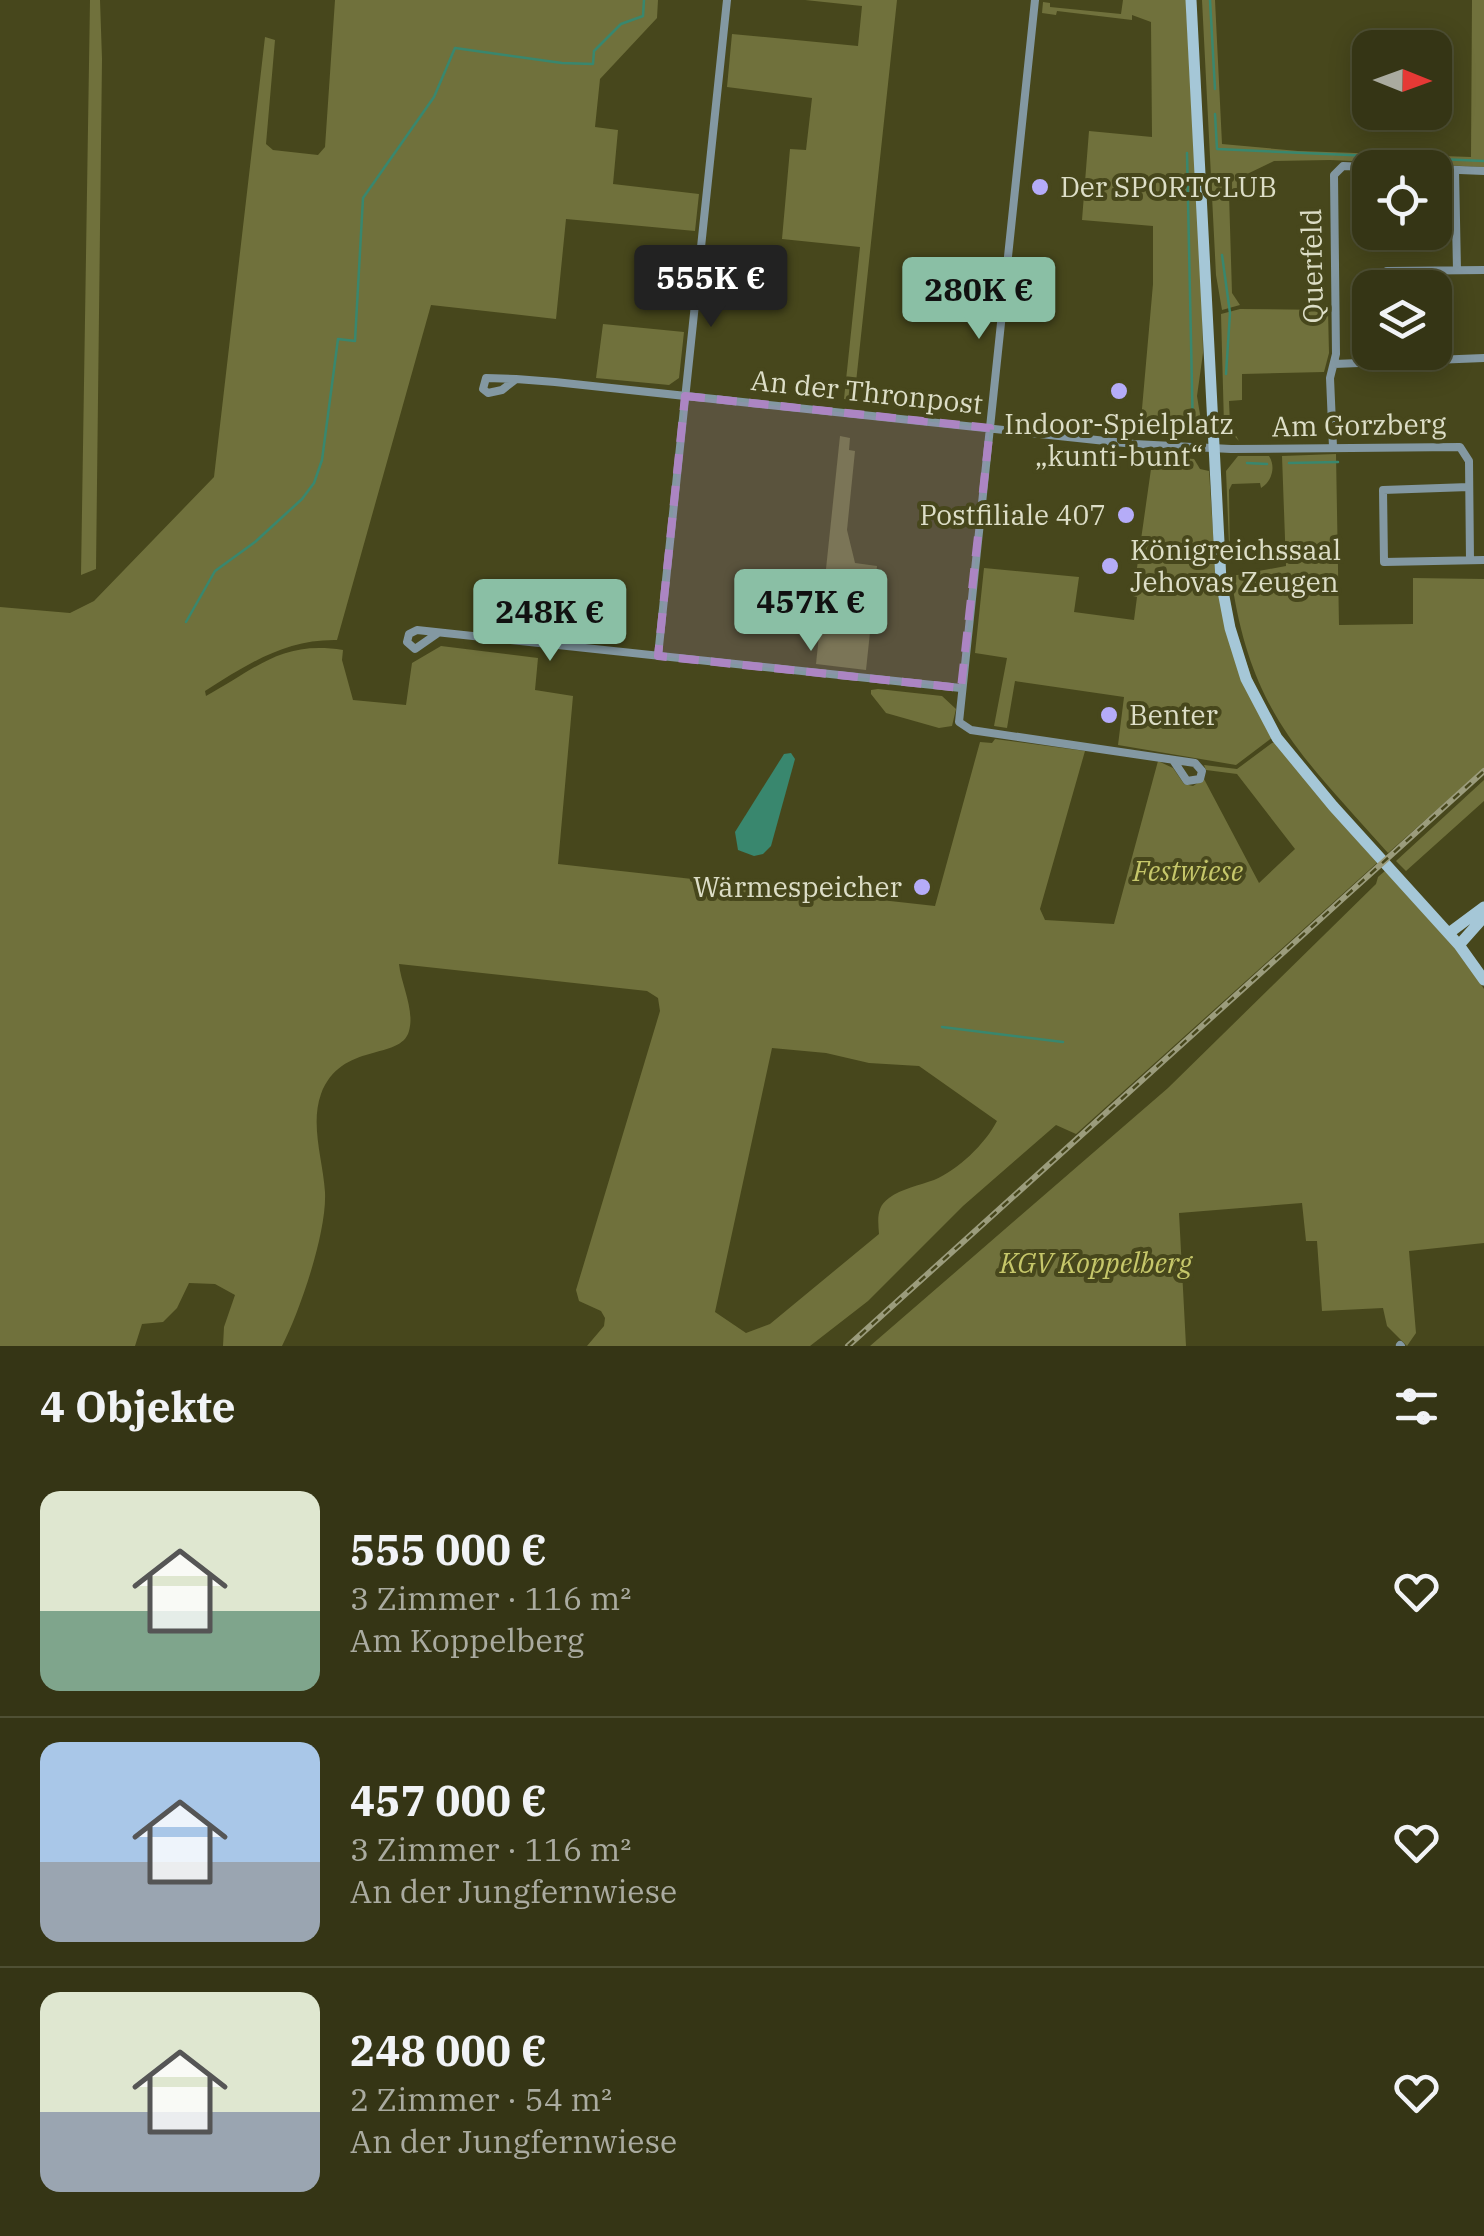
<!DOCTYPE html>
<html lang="de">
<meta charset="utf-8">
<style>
:root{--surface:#353515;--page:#3d3d1e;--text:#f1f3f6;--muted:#aaaba0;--line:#4f5034;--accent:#8abfa5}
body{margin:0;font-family:"IBM Plex Serif",serif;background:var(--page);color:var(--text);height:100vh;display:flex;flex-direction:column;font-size:38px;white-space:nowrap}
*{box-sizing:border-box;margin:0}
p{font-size:32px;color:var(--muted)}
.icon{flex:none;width:55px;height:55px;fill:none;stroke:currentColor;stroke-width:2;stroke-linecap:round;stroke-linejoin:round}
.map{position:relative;height:1346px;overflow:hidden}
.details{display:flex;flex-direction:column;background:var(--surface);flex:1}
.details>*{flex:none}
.needle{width:65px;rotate:91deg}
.fabs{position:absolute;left:1352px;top:30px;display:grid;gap:20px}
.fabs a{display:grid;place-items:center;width:100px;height:100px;border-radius:20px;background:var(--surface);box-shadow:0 5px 25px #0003,0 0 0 2px var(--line);font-size:50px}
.price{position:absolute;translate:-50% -85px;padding:0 22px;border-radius:10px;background:var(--accent);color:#111;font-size:32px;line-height:65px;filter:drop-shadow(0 2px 5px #0008)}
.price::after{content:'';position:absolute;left:50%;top:60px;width:30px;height:22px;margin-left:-15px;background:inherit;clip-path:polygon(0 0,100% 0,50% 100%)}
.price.selected{background:#222;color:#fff}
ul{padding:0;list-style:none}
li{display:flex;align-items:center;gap:30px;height:250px;padding:0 40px}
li+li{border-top:2px solid var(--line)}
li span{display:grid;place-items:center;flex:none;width:280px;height:200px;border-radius:20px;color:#555}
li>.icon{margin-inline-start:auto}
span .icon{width:120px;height:120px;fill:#fffc;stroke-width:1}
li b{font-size:42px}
h2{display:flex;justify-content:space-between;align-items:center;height:120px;padding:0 40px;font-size:42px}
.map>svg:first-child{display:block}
</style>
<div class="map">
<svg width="1484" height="1346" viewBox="0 0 1484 1346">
<rect width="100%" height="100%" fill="#47471c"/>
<path fill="#70713c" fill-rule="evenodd" d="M90 0H100L102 59 96 569 81 575Z
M335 0H658L657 18 600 79 595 127 618 130 613 184 699 194 695 231 566 219 556 319 431 305 337 640C285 639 248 664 205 691L206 696C256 669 281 640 343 650L342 660 353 700 406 705 412 663 441 646 538 658 535 690 573 696 558 864 935 906 980 742 992 743 995 739 1085 751 1040 909 1045 920 1114 924 1158 761 1173 768 1184 784 1193 786 1204 779 1259 883 1295 849 1237 774 1206 770 1204 765 1237 769 1272 743 1276 742 1378 862 1076 1134 1056 1125 963 1206 868 1301 810 1346H587L604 1326 605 1318 601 1311 579 1301 576 1290 660 1011 658 998 647 991 399 964C401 984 415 1010 409 1031 401 1061 341 1041 321 1094 310 1125 323 1160 325 1192 327 1232 300 1311 282 1346H223L224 1327 235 1295 215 1284 189 1283 177 1308 163 1322 142 1324 135 1346H0V607L70 613 94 601 214 477 265 37 275 40 266 144 273 150 318 155 325 147ZM772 1048 826 1053 869 1063 919 1066 997 1121C985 1144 958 1170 934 1180 920 1185 901 1189 889 1198 876 1207 878 1220 879 1234L770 1324 746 1333 715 1312Z
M805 0H897L854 401 844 399 860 247 782 239 790 149 806 150 812 98 727 87 732 34 858 46 862 6Z
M1123 0H1186L1202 299 1203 353 1197 396 1202 427 1195 437 1147 436 1141 420 1153 284V226L1082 220 1089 131 1152 137 1151 22 1132 15V20L1057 11 1056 15 1042 13 1043 2 1050 3V7L1121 14Z
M1202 0H1215L1222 144 1298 151 1471 157 1472 0H1484V167L1330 160 1274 161 1243 176 1236 194H1229L1232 293 1240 305 1222 310 1216 275Z
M1240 309 1328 310 1329 353 1324 372 1242 374V400L1229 401 1230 425 1239 441 1224 425 1221 314Z
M603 324 684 332 679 378 669 385 596 378Z
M840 436 850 438 849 450 855 451 847 530 855 563 877 566 866 670 816 664Z
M1336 454 1339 625 1413 624V578L1484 579V768L1388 853C1304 758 1252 715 1232 583V576L1286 566 1282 456Z
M1149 456 1194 459 1200 469 1209 471 1216 578 1273 737 1236 765 1118 745 1124 697 1015 681 1007 728 994 726 1007 658 975 653 984 568 1079 577 1074 612 1134 620 1137 597 1133 596 1152 462Z
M1238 456H1269C1276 467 1272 481 1261 488L1260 483 1232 484 1229 490 1230 567 1226 471Z
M878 689 942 696 956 709 952 726 939 728 886 713 871 694V690Z
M1484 780V801L1406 871 1396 861Z
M1386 870 1464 958 1484 989V1243L1409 1251 1416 1333 1407 1346 1387 1326 1383 1308 1322 1311 1317 1241H1306L1302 1203 1179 1213 1186 1346H870L1168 1088 1376 884 1378 877Z"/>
<path fill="#39876e" d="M791 753 795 759 771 846 763 854 754 856 738 850 735 832 784 754Z"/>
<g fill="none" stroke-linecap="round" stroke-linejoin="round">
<path stroke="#39876e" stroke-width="2.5" d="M1210 0 1215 89
M1215 114 1217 149 1484 161
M1187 153 1193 434
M1222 255 1230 313 1226 374
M1247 463 1267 464
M1289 463 1338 462
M186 622 215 571 255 542 302 499 314 483 322 460 338 339 355 341 363 198 434 97 455 48 562 63 593 64 594 51 621 24 643 16 644 0
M942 1027 1063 1042"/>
<path stroke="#8398a2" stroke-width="8" d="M1035 0 959 722 971 730 1195 763 1202 771 1200 779 1187 781 1173 760
M1435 169 1484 171
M1455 170 1457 270
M1387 271 1484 270
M699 278 778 284
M1334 364 1484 358
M516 379 486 378 483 389 488 393 502 390 516 379 555 382 1134 444 1231 449 1460 447 1469 461 1470 560
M1333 447 1330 378 1336 354 1334 175 1343 166 1387 168
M1469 487 1383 490 1384 562 1484 560
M438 633 415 649 407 642 409 634 417 630 961 688
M658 656 727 0
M1400 1345 1401 1346"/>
<path stroke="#a5c7d7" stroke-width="11" d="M1191 0 1221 581 1230 628 1246 679 1277 738 1333 806 1459 945 1484 980
M1449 933 1484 907
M1459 945 1484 917"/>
<g stroke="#9b9c7c" stroke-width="6">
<path id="rail" d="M848 1346 1484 771"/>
</g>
<use href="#rail" stroke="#47471c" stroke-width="2.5" stroke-dasharray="8" stroke-linecap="butt"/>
</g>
<path fill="#ac85c3" fill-opacity="0.2" stroke="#ac85c3" stroke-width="8" stroke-dasharray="20 12" stroke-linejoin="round" d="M685 396 990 428 961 688 658 656Z"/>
<g fill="#b5acf8" stroke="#47471c" stroke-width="4">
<circle cx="1040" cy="187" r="10"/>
<circle cx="1119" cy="391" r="10"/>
<circle cx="1126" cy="515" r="10"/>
<circle cx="1110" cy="566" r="10"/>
<circle cx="1109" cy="715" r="10"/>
<circle cx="922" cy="887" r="10"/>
</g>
<g text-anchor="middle" stroke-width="8" stroke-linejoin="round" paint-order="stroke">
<g font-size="28" fill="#dddec7" stroke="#47471c" text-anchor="start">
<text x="1060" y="197">Der SPORTCLUB</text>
<text x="1119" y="434" text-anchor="middle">Indoor-Spielplatz<tspan x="1119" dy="32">„kunti-bunt“</tspan></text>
<text x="1106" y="525" text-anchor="end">Postfiliale 407</text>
<text x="1130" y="560">Königreichssaal<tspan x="1130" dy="32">Jehovas Zeugen</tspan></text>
<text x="1129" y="725">Benter</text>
<text x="902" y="897" text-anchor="end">Wärmespeicher</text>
</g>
<g font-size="28" fill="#dddec7" stroke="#47471c">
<text transform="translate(1312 266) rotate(-91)" y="10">Querfeld</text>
<text transform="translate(867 392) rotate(6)" y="10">An der Thronpost</text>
<text transform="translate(1359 425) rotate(-1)" y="10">Am Gorzberg</text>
</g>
<g font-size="28" font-style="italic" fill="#c6c76a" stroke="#47471c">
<text x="1188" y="881">Festwiese</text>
<text x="1096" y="1273">KGV Koppelberg</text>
</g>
</g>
</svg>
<div class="fabs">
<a><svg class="needle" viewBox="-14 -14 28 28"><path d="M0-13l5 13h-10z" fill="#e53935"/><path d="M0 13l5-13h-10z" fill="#aaaba0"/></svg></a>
<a><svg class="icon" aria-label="locate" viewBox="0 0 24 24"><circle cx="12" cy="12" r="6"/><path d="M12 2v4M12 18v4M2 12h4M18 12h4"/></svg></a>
<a><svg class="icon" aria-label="layers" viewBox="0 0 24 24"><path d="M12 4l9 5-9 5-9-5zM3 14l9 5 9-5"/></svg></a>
</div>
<b class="price selected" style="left:711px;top:330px">555K €</b>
<b class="price" style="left:979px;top:342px">280K €</b>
<b class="price" style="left:811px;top:654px">457K €</b>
<b class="price" style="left:550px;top:664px">248K €</b>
</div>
<section class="details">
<h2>4 Objekte<svg class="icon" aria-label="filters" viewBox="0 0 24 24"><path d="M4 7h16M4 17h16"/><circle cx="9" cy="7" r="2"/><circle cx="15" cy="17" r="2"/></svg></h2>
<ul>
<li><span style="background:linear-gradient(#dfe7d0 60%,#7fa58c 0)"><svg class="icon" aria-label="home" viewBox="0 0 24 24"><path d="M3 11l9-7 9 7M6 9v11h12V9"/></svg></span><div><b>555 000 €</b><p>3 Zimmer · 116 m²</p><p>Am Koppelberg</p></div><svg class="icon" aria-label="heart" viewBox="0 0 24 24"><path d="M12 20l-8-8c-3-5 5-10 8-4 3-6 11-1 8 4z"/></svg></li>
<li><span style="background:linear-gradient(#a9c7e8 60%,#9aa5b1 0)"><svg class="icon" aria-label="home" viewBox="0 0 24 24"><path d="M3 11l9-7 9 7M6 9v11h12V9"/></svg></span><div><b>457 000 €</b><p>3 Zimmer · 116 m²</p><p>An der Jungfernwiese</p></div><svg class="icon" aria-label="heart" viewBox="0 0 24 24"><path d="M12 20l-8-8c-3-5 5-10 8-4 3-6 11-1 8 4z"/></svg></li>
<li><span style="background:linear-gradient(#dfe7d0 60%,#9aa5b1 0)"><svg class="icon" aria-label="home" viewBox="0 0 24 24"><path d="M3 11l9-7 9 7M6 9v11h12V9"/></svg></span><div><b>248 000 €</b><p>2 Zimmer · 54 m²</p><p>An der Jungfernwiese</p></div><svg class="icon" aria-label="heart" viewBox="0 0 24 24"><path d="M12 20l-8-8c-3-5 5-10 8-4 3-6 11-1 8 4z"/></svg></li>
</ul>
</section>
